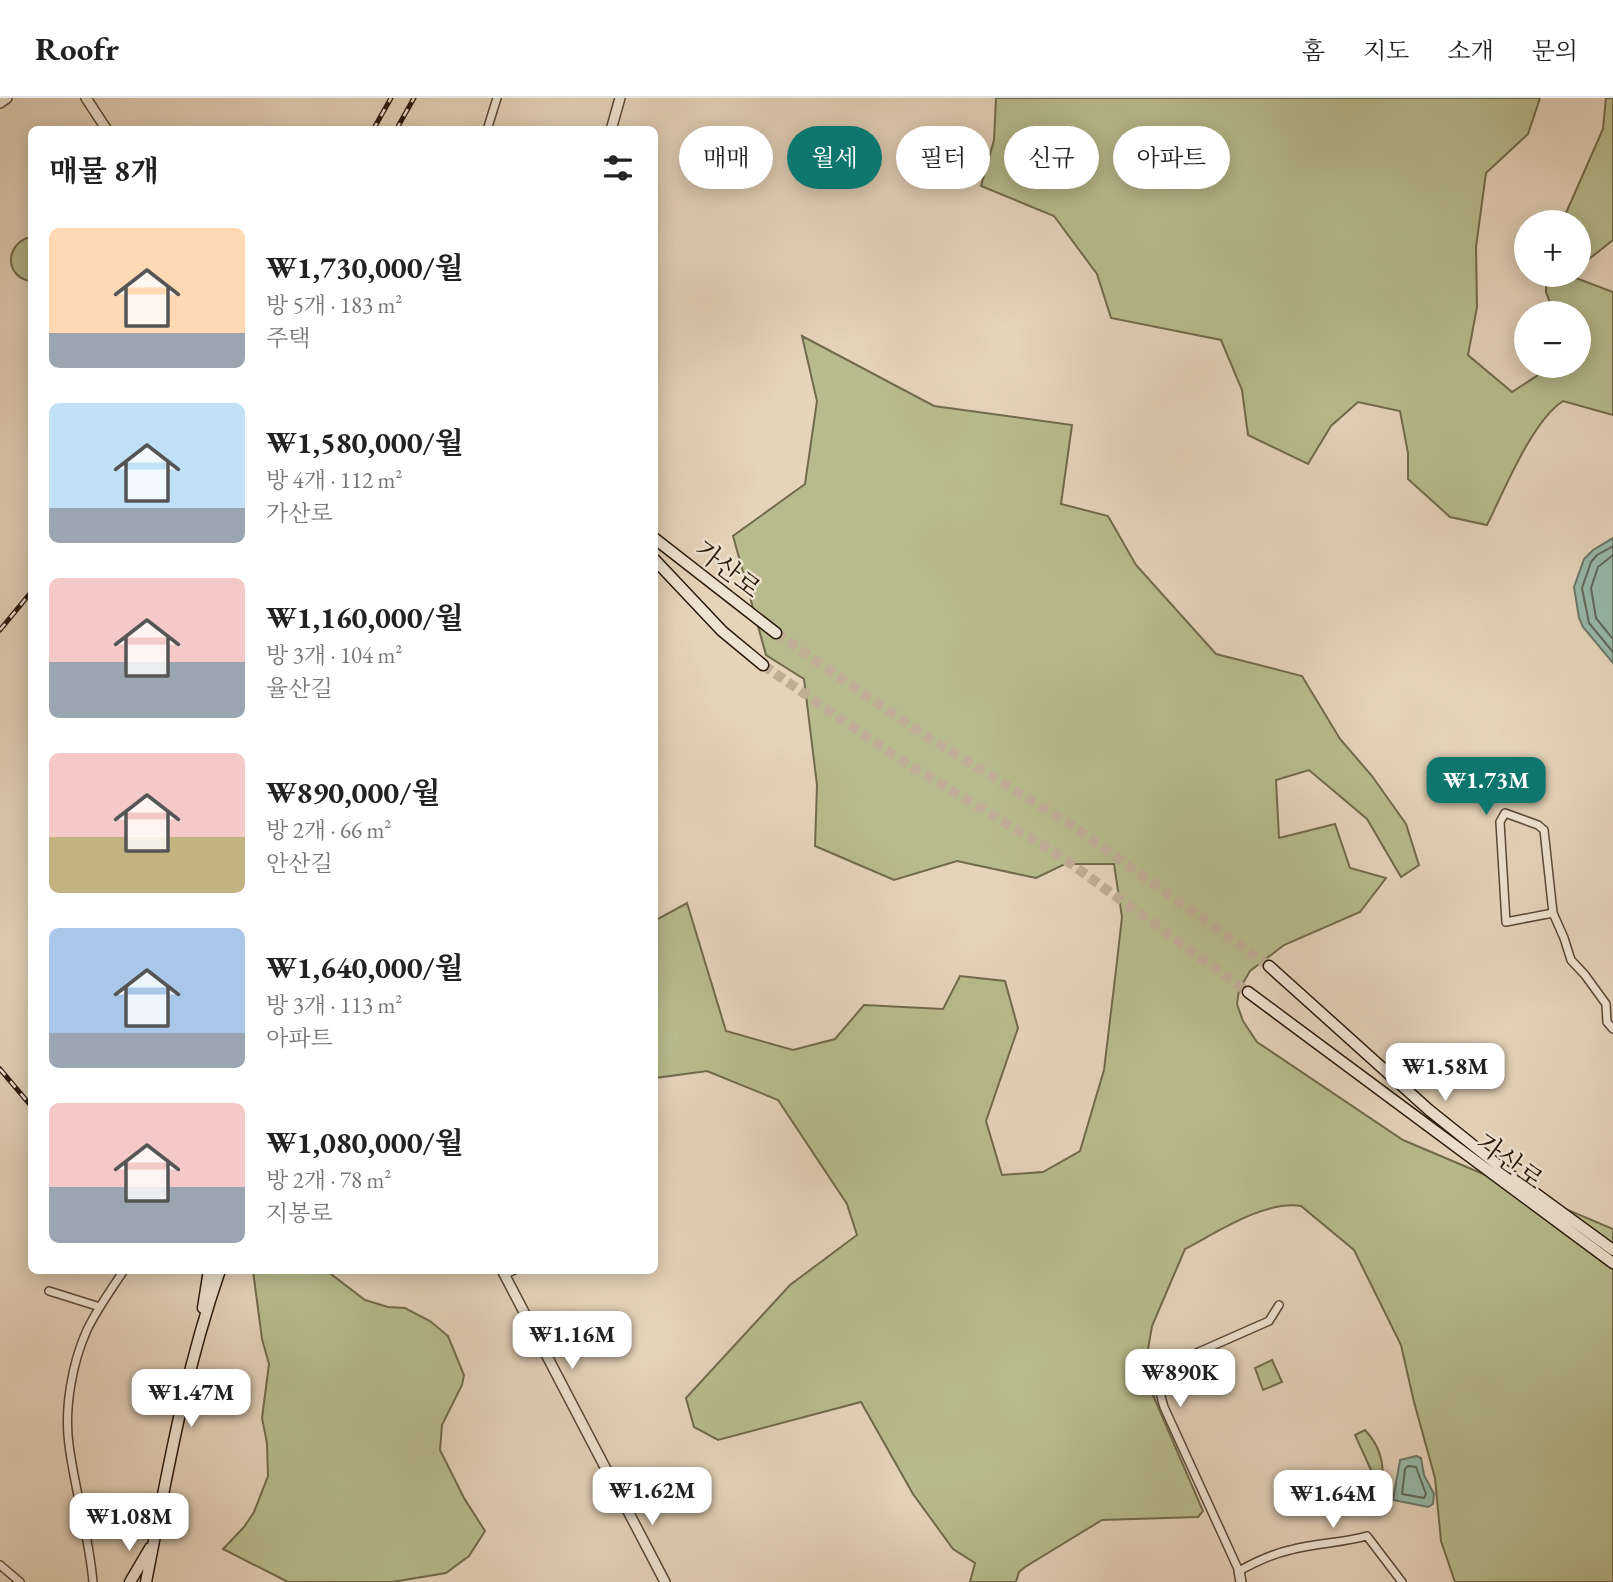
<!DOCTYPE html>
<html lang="ko">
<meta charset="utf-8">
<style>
:root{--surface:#fff;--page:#f2f2f2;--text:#222;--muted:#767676;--line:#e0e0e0;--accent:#0f766e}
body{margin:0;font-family:"EB Garamond","Noto Serif KR",serif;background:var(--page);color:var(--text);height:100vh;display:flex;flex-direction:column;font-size:26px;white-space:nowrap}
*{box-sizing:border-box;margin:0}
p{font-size:23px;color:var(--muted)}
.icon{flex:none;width:38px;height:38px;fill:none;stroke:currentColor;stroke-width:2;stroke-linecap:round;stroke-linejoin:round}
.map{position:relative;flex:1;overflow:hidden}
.sheet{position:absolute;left:28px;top:28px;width:630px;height:1148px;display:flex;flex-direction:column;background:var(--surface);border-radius:10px;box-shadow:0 4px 18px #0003}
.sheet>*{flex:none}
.top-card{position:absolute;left:679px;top:28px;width:665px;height:63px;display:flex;gap:14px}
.buttons{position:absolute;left:1514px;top:112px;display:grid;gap:14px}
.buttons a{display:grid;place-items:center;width:77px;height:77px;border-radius:50%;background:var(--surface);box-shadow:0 4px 18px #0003;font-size:35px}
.price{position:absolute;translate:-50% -60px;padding:0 16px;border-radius:14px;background:#fff;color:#222;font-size:23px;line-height:46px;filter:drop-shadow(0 2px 4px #0008)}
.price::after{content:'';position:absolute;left:50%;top:42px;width:21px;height:16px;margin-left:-10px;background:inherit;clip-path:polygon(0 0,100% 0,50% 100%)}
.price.selected{background:var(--accent);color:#fff}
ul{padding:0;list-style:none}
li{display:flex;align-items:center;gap:21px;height:175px;padding:0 21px}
li span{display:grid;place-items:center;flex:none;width:196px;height:140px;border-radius:10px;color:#555}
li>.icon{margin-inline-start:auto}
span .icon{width:84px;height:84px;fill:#fffc;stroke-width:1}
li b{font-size:30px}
h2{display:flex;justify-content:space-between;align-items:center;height:84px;padding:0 21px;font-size:30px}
.tag{padding:0 24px;border-radius:32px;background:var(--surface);box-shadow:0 4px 18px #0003;font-size:24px;line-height:63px}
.tag.selected{background:var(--accent);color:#fff}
header{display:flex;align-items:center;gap:42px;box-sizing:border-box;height:98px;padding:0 35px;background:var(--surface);border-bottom:2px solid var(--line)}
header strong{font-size:33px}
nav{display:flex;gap:38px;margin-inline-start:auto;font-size:24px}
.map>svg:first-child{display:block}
</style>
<header>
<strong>Roofr</strong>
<nav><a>홈</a><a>지도</a><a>소개</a><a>문의</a></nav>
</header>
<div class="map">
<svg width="1613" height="1484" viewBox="0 0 1613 1484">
<rect width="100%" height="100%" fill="#e5d3ba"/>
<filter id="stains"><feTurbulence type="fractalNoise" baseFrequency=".00286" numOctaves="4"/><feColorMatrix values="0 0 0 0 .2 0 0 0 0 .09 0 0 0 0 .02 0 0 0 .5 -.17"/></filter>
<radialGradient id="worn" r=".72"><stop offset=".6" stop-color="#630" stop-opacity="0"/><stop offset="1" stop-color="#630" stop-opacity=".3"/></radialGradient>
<path fill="#b8bb8d" stroke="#716a4c" stroke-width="2" d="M996 0H1540L1528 36 1486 75 1476 149 1477 209 1468 257 1512 294 1552 268H1578V215H1554L1546 194V177H1568L1613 194V317L1563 303C1532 323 1504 393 1487 427L1450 419 1408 381V355L1400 313 1358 304 1331 328 1308 366 1248 337 1242 292 1221 242 1111 220 1097 176 1054 118 981 88 994 42Z
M1606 0H1613V142L1579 169 1578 124H1562L1603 31Z
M27 140H31V183C6 180 4 149 27 140Z
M802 238 934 308 1072 327 1061 406 1108 418 1136 467 1216 556 1302 578 1340 641 1372 678 1406 726 1419 767 1401 779 1367 721 1309 672 1276 682 1279 740 1335 726 1350 770 1386 780 1360 814 1284 847 1250 873 1239 892 1237 906 1243 923 1257 944 1403 1042 1613 1131V1484H1455L1441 1443 1435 1380 1414 1304 1401 1247 1354 1152 1301 1108C1265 1102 1216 1135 1185 1151L1152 1228 1146 1263 1149 1288 1203 1413 1198 1419 1102 1422 1025 1469 1019 1474 1016 1484H970L975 1465 953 1451 913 1396 861 1304 718 1342 694 1329 686 1300 790 1187 857 1137 847 1106 778 1002 707 973 655 980 654 823 687 805 726 933 793 952 835 941 864 907 943 911 960 878 1005 883 1018 930 986 1023 1002 1077 1043 1074 1080 1053 1104 972 1116 872 1122 819 1114 766H1065L1036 780 957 763 894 782 815 748 817 687 804 581 766 557 733 438 805 386 817 303Z
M253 1173H327L365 1202 388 1209 405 1210 430 1223 448 1238 464 1277 462 1287 442 1327 440 1352 464 1400 485 1433 469 1458 446 1475 392 1484H288L223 1451 244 1429 254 1414 268 1378 267 1345 262 1320 269 1266 262 1241Z
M1272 1262 1282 1284 1263 1292 1255 1270Z
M1365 1332C1384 1352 1384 1371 1382 1396L1355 1337Z"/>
<path fill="#97b9a9" stroke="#6b796a" stroke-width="2" d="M1613 440V565L1583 529 1579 520 1574 489 1584 461 1593 452Z
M1416 1358 1421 1360 1424 1377 1434 1396 1433 1406 1428 1409 1393 1402 1400 1362Z"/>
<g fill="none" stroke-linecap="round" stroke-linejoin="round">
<path stroke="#60695a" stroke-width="2" d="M1613 448 1597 457 1591 464 1582 490 1589 525 1613 554
M1613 457 1598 469 1591 490 1596 520 1613 541
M1408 1368 1416 1369 1426 1396 1424 1400 1402 1396 1405 1371Z"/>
<path stroke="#c0ae97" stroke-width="10" stroke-dasharray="10 5" stroke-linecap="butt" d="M776 535 927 639 1070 726 1269 868
M763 567 905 665 1056 755 1248 894"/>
<g stroke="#594837" stroke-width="10">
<path id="minor" d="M487 32 497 0
M1553 815 1506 824 1500 724 1505 715 1538 727 1544 732 1553 815 1564 840 1571 862 1585 877 1606 906 1607 924 1613 931
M504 1177 514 1172
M49 1193 100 1209
M1279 1207 1269 1223 1167 1268C1156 1282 1159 1293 1164 1309L1239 1473C1255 1464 1272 1456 1290 1452 1316 1445 1342 1445 1367 1438L1402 1484
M0 1467 20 1484
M93 1484C89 1438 75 1393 69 1347 64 1311 72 1265 87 1232 97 1211 111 1192 124 1172"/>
</g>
<g stroke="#594837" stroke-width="12">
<path id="tertiary" d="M86 0 107 32
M0 5 7 0
M611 32 620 0
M502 1172 665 1484
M1239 1473 1241 1484"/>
</g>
<g stroke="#2a190b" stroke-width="13">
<path id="secondary" d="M654 440 776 535
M654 461 722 533 763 567
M1269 868 1429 1012 1509 1076 1613 1152
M1248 894 1613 1165
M203 1210 209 1172
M130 1484 150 1450
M146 1484C167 1377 184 1276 220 1172"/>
</g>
<use href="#minor" stroke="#eee2d2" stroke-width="7"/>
<use href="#tertiary" stroke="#eee2d2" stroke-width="9"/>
<use href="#secondary" stroke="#eee2d2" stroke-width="10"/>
<g stroke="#2a190b" stroke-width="5">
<path id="rail" d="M373 32 391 0
M396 32 414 0
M0 532 32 493
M0 971 32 1009"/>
</g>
<use href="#rail" stroke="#eee2d2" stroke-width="2.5" stroke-dasharray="8" stroke-linecap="butt"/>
</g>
<g text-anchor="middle" stroke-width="5" stroke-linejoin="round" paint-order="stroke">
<g font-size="26" fill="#2a190b" stroke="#eee2d2">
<text transform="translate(728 471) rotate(38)" y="9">가산로</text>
<text transform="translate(1510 1063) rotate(36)" y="9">가산로</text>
</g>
</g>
<rect width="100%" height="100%" filter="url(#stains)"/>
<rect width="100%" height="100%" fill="url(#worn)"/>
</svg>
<div class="buttons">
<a>+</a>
<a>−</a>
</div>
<b class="price selected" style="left:1486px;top:719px">₩1.73M</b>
<b class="price" style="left:1445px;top:1005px">₩1.58M</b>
<b class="price" style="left:572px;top:1273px">₩1.16M</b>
<b class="price" style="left:1180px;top:1311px">₩890K</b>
<b class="price" style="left:191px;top:1331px">₩1.47M</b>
<b class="price" style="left:652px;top:1429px">₩1.62M</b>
<b class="price" style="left:1333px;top:1432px">₩1.64M</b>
<b class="price" style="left:129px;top:1455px">₩1.08M</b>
<div class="top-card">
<a class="tag">매매</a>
<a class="tag selected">월세</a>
<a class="tag">필터</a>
<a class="tag">신규</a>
<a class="tag">아파트</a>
</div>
<section class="sheet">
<h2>매물 8개<svg class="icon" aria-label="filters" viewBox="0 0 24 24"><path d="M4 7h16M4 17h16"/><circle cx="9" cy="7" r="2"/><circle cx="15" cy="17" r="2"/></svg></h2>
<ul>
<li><span style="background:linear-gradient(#ffd9b3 75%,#9aa5b1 0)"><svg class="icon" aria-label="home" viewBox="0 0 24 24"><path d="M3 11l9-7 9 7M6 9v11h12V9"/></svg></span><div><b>₩1,730,000/월</b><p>방 5개 · 183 m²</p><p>주택</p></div></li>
<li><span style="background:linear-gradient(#bfe0f5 75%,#9aa5b1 0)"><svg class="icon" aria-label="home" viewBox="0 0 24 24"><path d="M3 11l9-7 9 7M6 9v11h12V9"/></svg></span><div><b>₩1,580,000/월</b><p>방 4개 · 112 m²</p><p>가산로</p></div></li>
<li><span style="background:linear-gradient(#f6c9c9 60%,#9aa5b1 0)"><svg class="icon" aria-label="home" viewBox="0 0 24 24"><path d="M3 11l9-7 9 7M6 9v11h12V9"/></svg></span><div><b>₩1,160,000/월</b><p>방 3개 · 104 m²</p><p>율산길</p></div></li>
<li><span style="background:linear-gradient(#f6c9c9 60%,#c2b280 0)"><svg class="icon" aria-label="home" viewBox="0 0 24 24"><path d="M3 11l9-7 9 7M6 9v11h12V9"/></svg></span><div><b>₩890,000/월</b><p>방 2개 · 66 m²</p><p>안산길</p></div></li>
<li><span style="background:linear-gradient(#a9c7e8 75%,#9aa5b1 0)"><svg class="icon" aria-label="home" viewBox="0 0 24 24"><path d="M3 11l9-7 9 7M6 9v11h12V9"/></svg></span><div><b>₩1,640,000/월</b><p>방 3개 · 113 m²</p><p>아파트</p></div></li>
<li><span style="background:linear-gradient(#f6c9c9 60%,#9aa5b1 0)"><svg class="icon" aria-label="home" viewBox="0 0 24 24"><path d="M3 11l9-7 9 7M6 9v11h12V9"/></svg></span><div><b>₩1,080,000/월</b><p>방 2개 · 78 m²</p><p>지봉로</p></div></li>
</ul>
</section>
</div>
